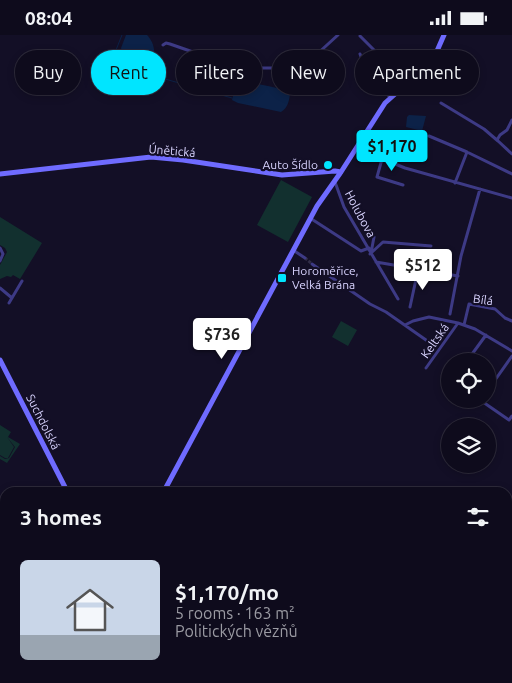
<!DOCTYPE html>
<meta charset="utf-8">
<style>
:root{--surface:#0e0b1c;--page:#1c1929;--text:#f1f3f6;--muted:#9b9ba3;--line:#2e2b3b;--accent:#00e5ff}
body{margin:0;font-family:Ubuntu,sans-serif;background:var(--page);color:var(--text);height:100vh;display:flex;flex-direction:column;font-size:19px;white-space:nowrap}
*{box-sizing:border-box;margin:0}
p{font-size:16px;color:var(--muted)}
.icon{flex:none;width:28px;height:28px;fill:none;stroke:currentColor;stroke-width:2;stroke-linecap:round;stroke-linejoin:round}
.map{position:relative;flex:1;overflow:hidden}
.sheet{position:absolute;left:0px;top:452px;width:512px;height:196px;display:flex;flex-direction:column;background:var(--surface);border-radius:15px 15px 0 0;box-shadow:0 2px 8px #0003,0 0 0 1px var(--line)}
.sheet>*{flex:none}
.banner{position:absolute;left:15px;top:15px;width:482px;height:45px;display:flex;gap:10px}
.controls{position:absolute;left:441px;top:318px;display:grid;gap:10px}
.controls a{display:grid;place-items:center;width:55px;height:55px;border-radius:50%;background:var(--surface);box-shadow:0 2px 8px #0003,0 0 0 1px var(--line);font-size:25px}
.price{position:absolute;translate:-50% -42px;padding:0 11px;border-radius:5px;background:#fff;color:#222;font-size:16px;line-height:32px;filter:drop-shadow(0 1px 2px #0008)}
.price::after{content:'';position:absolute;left:50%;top:30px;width:15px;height:11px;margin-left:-8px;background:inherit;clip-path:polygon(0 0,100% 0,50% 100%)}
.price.selected{background:var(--accent);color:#111}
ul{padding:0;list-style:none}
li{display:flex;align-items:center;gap:15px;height:125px;padding:0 20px}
li span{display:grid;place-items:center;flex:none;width:140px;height:100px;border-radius:8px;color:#555}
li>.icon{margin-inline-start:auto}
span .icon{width:60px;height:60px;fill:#fffc;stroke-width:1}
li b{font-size:21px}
h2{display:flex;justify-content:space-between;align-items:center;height:60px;padding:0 20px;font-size:21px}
.chip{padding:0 18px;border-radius:22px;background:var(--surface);box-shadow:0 2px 8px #0003,0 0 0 1px var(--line);font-size:18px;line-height:45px}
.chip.selected{background:var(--accent);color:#111}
.status{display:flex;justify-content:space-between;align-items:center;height:35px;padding:0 25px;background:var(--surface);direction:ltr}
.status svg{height:14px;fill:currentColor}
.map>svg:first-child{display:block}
</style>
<div class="status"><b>08:04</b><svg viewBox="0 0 49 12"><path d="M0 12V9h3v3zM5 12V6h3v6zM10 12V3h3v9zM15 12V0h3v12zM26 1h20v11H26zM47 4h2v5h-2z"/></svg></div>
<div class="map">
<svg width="512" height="648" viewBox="0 0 512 648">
<rect width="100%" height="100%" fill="#130f26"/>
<path fill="#12302f" d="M281 145 312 162 288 207 257 190Z
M0 182 42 208 20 244 13 240 11 242 7 241 0 244V230L7 217 5 213 0 210Z
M341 286 357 295 348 311 332 302Z
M0 390 11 397 8 402 20 409 7 428 0 424V421L5 424 9 423 15 412 7 402 5 395 7 402 14 412 8 423H5L0 420Z"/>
<path fill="#0c2248" d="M126 0H147C154 7 157 19 151 28L141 26 122 17 121 13Z
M237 45 268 51 290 56C290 64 288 73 281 77L238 68 232 65Z
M409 80 426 81 422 96 406 92 407 82Z"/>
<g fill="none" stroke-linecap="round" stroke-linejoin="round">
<path stroke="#0c2248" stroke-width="1" d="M122 0 116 15 118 19 123 23 165 44 232 63
M508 509 512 502"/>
<path stroke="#312d47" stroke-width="3" stroke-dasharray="3 1.5" stroke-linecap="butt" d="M305 223 312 229"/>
<path stroke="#3d3a85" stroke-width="3" d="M360 1 386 27V31L373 46
M163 10 166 8 170 9 239 33H299L304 31 338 0
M360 19 368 41 390 62
M441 68 484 94 498 106
M512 85 507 95 500 100 497 105 512 119
M429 101 467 117 512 139
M356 113 405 133 512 163
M382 124 377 142 403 150
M335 147 344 172 398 264
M455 148 467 117
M310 183 361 216 369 213
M0 213 3 219 0 226
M293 215 305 223
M371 218 374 202
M370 219 383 207 431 211
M376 227 458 241
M312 229 370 269 386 277 426 305
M0 253 12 263
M9 268 22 246
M410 272 418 235
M450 279 461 221 480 154
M405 290 413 286 429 282 458 288 475 294 512 316
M464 290 469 269 495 274 505 283 512 286
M467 326 486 300
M426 333 458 288
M488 355 512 321
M480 365 509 385 512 381
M0 534 5 531
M508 564 512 567
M0 572 5 579
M508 623 512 627
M292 644 294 648
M318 644 327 648
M436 644 439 648
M251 648V644
M386 648 387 644"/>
<path stroke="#6f6bff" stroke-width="5" d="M0 139 151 122 183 125 282 140 335 136 341 137
M0 325 68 458
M163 458 317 171 341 137 385 68 422 35 437 16 444 0
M63 644 73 648
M166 644 168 648
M19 648 22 644"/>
</g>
<g fill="#00e5ff" stroke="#130f26" stroke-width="2">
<circle cx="328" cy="130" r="5"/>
<rect x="277" y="238" width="10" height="10" rx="2.5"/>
</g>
<g text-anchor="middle" stroke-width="4.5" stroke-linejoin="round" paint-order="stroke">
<g font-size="12" fill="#d9d4ff" stroke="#130f26">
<text transform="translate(172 116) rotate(5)" y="4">Únětická</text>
<text transform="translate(360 179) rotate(62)" y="4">Holubova</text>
<text transform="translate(483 265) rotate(8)" y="4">Bílá</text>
<text transform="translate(435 306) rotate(-55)" y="4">Keltská</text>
<text transform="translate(43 387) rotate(63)" y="4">Suchdolská</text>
</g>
<g font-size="12" fill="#d9d4ff" stroke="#130f26" text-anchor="end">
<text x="318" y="134">Auto Šídlo</text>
<text x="292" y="240" text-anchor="start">Horoměřice,<tspan x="292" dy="14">Velká Brána</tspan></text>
</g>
</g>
</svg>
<div class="controls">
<a><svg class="icon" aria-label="locate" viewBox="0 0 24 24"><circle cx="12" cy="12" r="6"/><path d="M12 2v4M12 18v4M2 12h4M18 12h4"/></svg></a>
<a><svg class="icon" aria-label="layers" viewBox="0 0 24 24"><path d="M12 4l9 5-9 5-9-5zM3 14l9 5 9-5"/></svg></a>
</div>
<b class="price selected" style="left:392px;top:137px">$1,170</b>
<b class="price" style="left:423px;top:256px">$512</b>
<b class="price" style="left:222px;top:325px">$736</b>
<div class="banner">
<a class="chip">Buy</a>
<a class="chip selected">Rent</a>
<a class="chip">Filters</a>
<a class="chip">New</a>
<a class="chip">Apartment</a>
</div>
<section class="sheet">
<h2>3 homes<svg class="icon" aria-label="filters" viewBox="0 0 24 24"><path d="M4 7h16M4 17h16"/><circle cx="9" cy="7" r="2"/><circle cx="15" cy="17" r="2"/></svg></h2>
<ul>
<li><span style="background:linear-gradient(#c9d6e8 75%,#9aa5b1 0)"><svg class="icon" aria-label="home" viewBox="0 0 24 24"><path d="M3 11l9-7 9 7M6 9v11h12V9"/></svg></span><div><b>$1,170/mo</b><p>5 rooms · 163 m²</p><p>Politických vězňů</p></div></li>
</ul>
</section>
</div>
